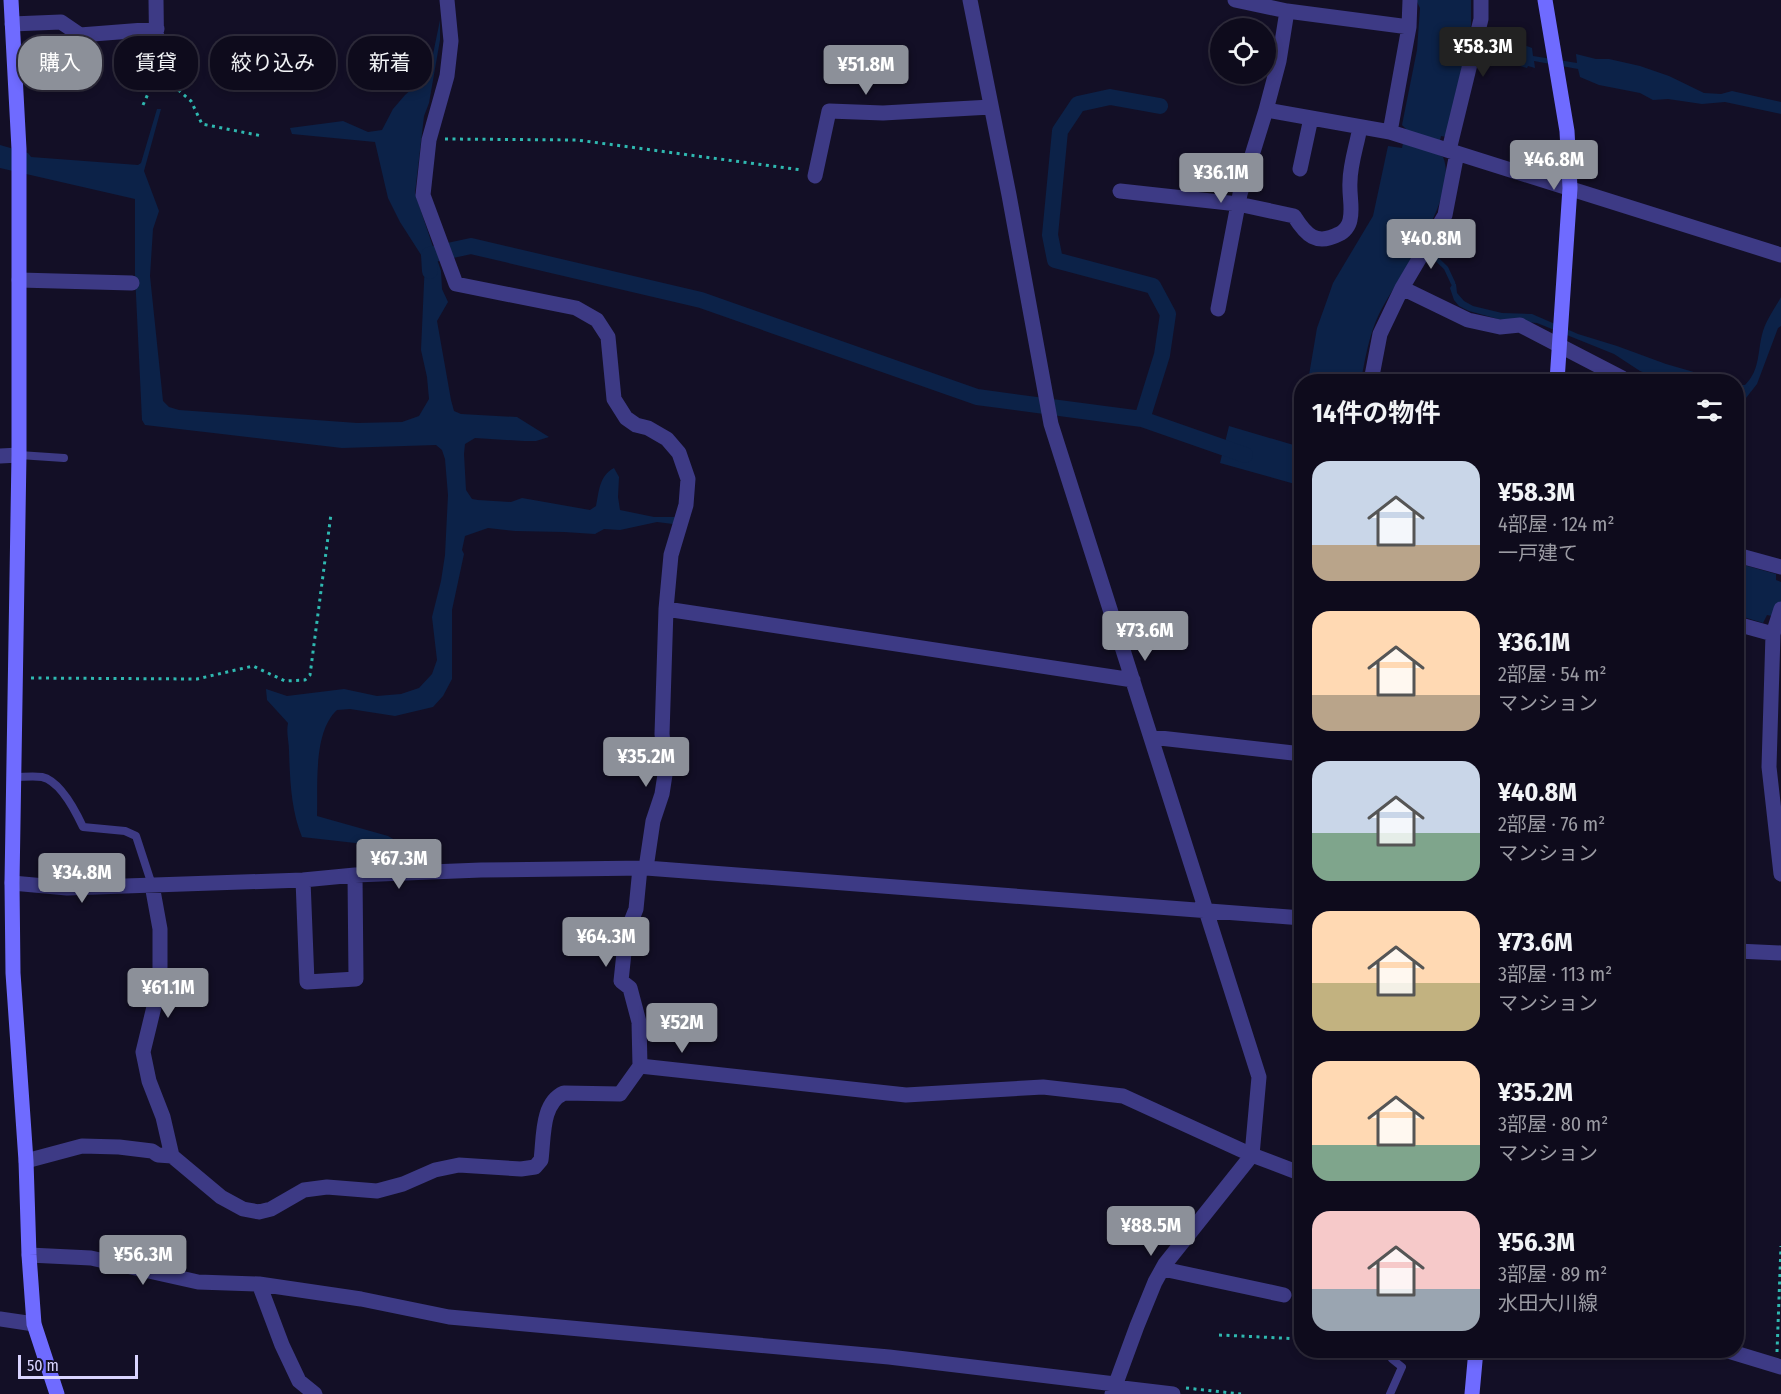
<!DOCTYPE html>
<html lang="ja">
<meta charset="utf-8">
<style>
:root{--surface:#0e0b1c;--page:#1c1929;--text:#f1f3f6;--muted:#9b9ba3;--line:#2e2b3b;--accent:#8c9099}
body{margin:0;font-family:"Fira Sans Condensed","Noto Sans JP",sans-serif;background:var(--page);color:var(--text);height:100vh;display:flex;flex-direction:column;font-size:22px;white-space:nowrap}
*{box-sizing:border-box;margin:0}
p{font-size:20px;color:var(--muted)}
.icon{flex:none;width:33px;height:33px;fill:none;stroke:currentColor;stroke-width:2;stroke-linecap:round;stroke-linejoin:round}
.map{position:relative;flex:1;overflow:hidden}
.drawer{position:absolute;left:1294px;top:374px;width:450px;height:984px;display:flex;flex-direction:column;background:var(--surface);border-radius:24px;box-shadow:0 3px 9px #0003,0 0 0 2px var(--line)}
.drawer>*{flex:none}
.guide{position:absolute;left:18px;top:36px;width:570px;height:54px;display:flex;gap:12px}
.buttons{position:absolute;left:1210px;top:18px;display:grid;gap:12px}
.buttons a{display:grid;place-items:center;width:66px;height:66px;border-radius:50%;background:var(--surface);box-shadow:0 3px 9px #0003,0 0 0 2px var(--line);font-size:30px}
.scale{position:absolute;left:18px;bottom:15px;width:120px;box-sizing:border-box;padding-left:6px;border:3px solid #d9d4ff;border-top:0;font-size:16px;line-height:21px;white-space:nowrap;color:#d9d4ff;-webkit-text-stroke:4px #130f26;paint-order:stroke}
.price{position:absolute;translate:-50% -51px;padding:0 14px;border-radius:6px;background:var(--accent);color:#fff;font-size:20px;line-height:39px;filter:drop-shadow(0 2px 3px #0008)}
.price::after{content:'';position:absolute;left:50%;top:36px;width:18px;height:14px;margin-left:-9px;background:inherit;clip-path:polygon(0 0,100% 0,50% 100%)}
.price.selected{background:#222;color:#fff}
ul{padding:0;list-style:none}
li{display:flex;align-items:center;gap:18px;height:150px;padding:0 18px}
li span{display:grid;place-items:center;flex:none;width:168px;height:120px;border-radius:18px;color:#555}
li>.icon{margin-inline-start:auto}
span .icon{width:72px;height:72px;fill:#fffc;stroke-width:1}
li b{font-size:26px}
h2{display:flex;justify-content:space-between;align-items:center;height:72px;padding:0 18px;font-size:26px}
.tag{padding:0 21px;border-radius:24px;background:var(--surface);box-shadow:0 3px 9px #0003,0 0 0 2px var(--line);font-size:21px;line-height:54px}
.tag.selected{background:var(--accent);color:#fff}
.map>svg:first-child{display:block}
</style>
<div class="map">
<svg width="1781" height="1394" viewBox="0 0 1781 1394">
<rect width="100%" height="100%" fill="#130f26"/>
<path fill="#0c2248" d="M1416 0H1471V25L1447 137 1441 136 1437 154 1443 157C1460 196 1397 278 1379 314 1369 335 1365 359 1361 381H1308L1317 328 1326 303 1333 283 1373 216 1388 146 1402 148 1406 129 1402 125 1417 50 1420 8Z
M440 20V40L429 103 424 116 415 193 441 271 442 289 448 302 437 321 451 400 454 411 461 414 517 417 549 437 536 441H524L475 438 465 444 464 454 466 490 472 499 478 500 511 502 522 498 590 510 596 506C599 492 599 476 614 468L619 477 618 497 620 510 654 517H675L673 524 657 522 620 530 604 529 595 534 564 532 515 531 488 528 465 536 462 550 464 554 452 610V679L443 696 433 707 395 716 350 709 337 710C313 732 318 785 317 816L388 836 407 847 403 864 386 863 373 845 302 837C291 810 290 780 289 751 289 741 286 733 288 723L267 700 266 689 287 696 344 689 377 696 401 694 419 688 432 674 437 660 432 617 441 581 445 555 448 495 445 459 442 450 436 445 342 448 145 425 142 420 135 274V199L0 168V145L28 153 31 157 138 165 141 163 157 109H161L144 171 159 211 153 229 150 276 163 401 169 407 179 410 357 423 402 422 419 416 429 399 427 377 421 350 425 261 400 222 388 198 375 142 292 134 290 128 343 121 368 132 382 130 393 109 405 95 429 74Z
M1488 39 1521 44 1532 48 1533 56 1577 63 1576 54 1596 59H1609L1640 66 1669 76 1704 93 1721 94 1732 91 1781 102V114L1725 102 1702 104 1668 99 1653 100 1640 93 1599 85 1580 77 1578 69 1534 61 1535 68 1528 66 1527 68 1484 55Z
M1453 283 1456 284 1457 293 1464 301 1473 306 1502 313 1532 314 1578 334 1617 346 1666 364 1725 381H1665L1640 371 1614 354 1537 323 1498 319 1469 311 1459 306 1454 300 1450 288Z
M1781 297V326L1778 328 1757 384 1746 398 1737 400V385H1745C1761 369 1757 351 1763 331 1767 319 1775 308 1781 297Z
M1302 418V486L1220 463 1229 426 1297 446Z
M1737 563 1776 574V580L1781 582V618L1767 615 1763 623 1737 615Z"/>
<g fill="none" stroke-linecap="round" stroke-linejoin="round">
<path stroke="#0c2248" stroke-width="4.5" d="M1468 40 1486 47
M1420 243 1446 268 1453 283"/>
<path stroke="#0c2248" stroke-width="16" d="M430 271 429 255 471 246 701 300 977 397 1142 419 1245 455
M1142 419 1162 355 1168 314 1153 286 1055 260 1050 235 1060 131 1078 104 1110 97 1160 106"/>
<path stroke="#2fb8b0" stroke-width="3" stroke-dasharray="3 4.5" stroke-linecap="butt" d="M167 80 191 101 202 124 262 136
M143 105 151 87
M445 139 577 140 802 170
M31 678 197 679 253 666 285 681 305 680 310 675 331 514
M1219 1335 1302 1339
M1777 1352 1781 1246
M1186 1388 1241 1394"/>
<path stroke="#3d3a85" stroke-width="8" d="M19 455 64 458
M14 777C23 777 34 776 42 777 60 781 76 812 83 827L125 831 136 836 152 885
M1390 1394 1402 1367 1392 1359 1394 1350"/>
<path stroke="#3d3a85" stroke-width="15" d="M156 0 157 73
M447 0 451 41 447 76 429 140 423 195 456 284 576 308 597 320 608 337 614 399 626 418 636 425 648 428 667 439 679 453 688 479 686 505 671 555 666 609 662 734 666 768 662 794 653 821 646 868 1302 918
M970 0 1009 195 1051 424 1259 1077 1252 1155 1165 1264 1155 1282 1137 1326 1112 1394
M1235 0 1287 11 1279 61 1266 110 1390 132 1409 27 1410 0
M1287 11 1409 27
M12 24 61 22 80 35 157 29
M1390 132 1781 255
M1449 150 1481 19V0
M1300 169 1311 118
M815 176 829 111 883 113 991 107
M1120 191 1238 204 1294 216C1306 235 1316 246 1339 234 1344 232 1349 226 1350 220 1353 208 1349 195 1350 182 1350 164 1357 145 1360 127
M19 280 132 283
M1402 288 1468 320 1500 327 1520 325 1622 378
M1218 309 1240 194 1266 110
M1371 381 1380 334 1402 288 1445 215 1457 153
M0 456 19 455
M1737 555 1781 567
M666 609 1133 680
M1781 609 1773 634 1769 767 1781 874
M1737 624 1773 634
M1151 737 1302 754
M640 868 636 909 626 934 621 981 630 988 639 1022 640 1066
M303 880 307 982 356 979 355 875
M12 883 67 888 303 880 355 875 481 870 646 868
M152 885 160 929V982L143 1052 149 1081 163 1117 172 1156
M1737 951 1781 953
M26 1161 82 1146 119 1147 152 1151 158 1155 172 1156 221 1197 243 1209 259 1212 271 1209 304 1190 327 1187 377 1191 403 1184 435 1170 459 1165 521 1169 535 1167 541 1160C544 1138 541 1103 564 1093L620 1094 640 1066 906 1095 1043 1087 1123 1096 1252 1155 1302 1174
M29 1255 91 1258 198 1282 259 1284 361 1299 449 1317 889 1357 1115 1384
M1163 1269 1284 1295
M259 1284 282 1345 299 1381 315 1394
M0 1319 34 1324
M1725 1350 1781 1367
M1114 1387 1173 1394"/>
<path stroke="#6f6bff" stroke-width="15" d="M11 0 19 149V455L12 883 13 973 26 1161 29 1255 34 1324 57 1394
M1545 0 1567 131 1570 188 1557 381
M1472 1394 1476 1350"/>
</g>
</svg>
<div class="buttons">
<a><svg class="icon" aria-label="locate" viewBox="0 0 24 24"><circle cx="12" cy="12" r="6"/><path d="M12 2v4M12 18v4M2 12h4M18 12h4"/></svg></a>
</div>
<div class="scale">50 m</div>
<b class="price selected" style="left:1483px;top:78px">¥58.3M</b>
<b class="price" style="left:866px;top:96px">¥51.8M</b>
<b class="price" style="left:1554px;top:191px">¥46.8M</b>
<b class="price" style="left:1221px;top:204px">¥36.1M</b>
<b class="price" style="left:1431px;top:270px">¥40.8M</b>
<b class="price" style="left:1145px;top:662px">¥73.6M</b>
<b class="price" style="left:646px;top:788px">¥35.2M</b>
<b class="price" style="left:399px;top:890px">¥67.3M</b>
<b class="price" style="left:82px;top:904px">¥34.8M</b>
<b class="price" style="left:606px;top:968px">¥64.3M</b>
<b class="price" style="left:168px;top:1019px">¥61.1M</b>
<b class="price" style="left:682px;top:1054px">¥52M</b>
<b class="price" style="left:1151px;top:1257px">¥88.5M</b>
<b class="price" style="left:143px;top:1286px">¥56.3M</b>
<div class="guide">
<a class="tag selected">購入</a>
<a class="tag">賃貸</a>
<a class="tag">絞り込み</a>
<a class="tag">新着</a>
</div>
<section class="drawer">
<h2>14件の物件<svg class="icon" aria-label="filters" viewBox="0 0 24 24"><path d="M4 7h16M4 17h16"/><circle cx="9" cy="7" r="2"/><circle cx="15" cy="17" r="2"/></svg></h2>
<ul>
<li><span style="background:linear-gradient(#c9d6e8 70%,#b9a48a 0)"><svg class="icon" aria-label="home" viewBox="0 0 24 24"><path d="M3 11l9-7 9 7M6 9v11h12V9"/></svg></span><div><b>¥58.3M</b><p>4部屋 · 124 m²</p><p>一戸建て</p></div></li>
<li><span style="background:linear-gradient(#ffd9b3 70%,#b9a48a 0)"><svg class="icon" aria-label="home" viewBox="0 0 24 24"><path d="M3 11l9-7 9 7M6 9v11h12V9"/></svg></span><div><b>¥36.1M</b><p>2部屋 · 54 m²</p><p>マンション</p></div></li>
<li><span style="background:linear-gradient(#c9d6e8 60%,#7fa58c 0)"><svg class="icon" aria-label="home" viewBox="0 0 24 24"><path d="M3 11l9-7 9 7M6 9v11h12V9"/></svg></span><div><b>¥40.8M</b><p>2部屋 · 76 m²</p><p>マンション</p></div></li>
<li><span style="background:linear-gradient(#ffd9b3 60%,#c2b280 0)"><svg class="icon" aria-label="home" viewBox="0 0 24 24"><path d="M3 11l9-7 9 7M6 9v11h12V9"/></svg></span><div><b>¥73.6M</b><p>3部屋 · 113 m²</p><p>マンション</p></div></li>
<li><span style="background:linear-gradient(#ffd9b3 70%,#7fa58c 0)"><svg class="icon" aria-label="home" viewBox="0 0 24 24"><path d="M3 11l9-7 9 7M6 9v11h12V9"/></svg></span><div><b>¥35.2M</b><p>3部屋 · 80 m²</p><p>マンション</p></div></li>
<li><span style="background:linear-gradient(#f6c9c9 65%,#9aa5b1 0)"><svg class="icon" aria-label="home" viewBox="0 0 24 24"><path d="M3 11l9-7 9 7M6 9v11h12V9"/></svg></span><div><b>¥56.3M</b><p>3部屋 · 89 m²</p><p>水田大川線</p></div></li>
</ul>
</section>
</div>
